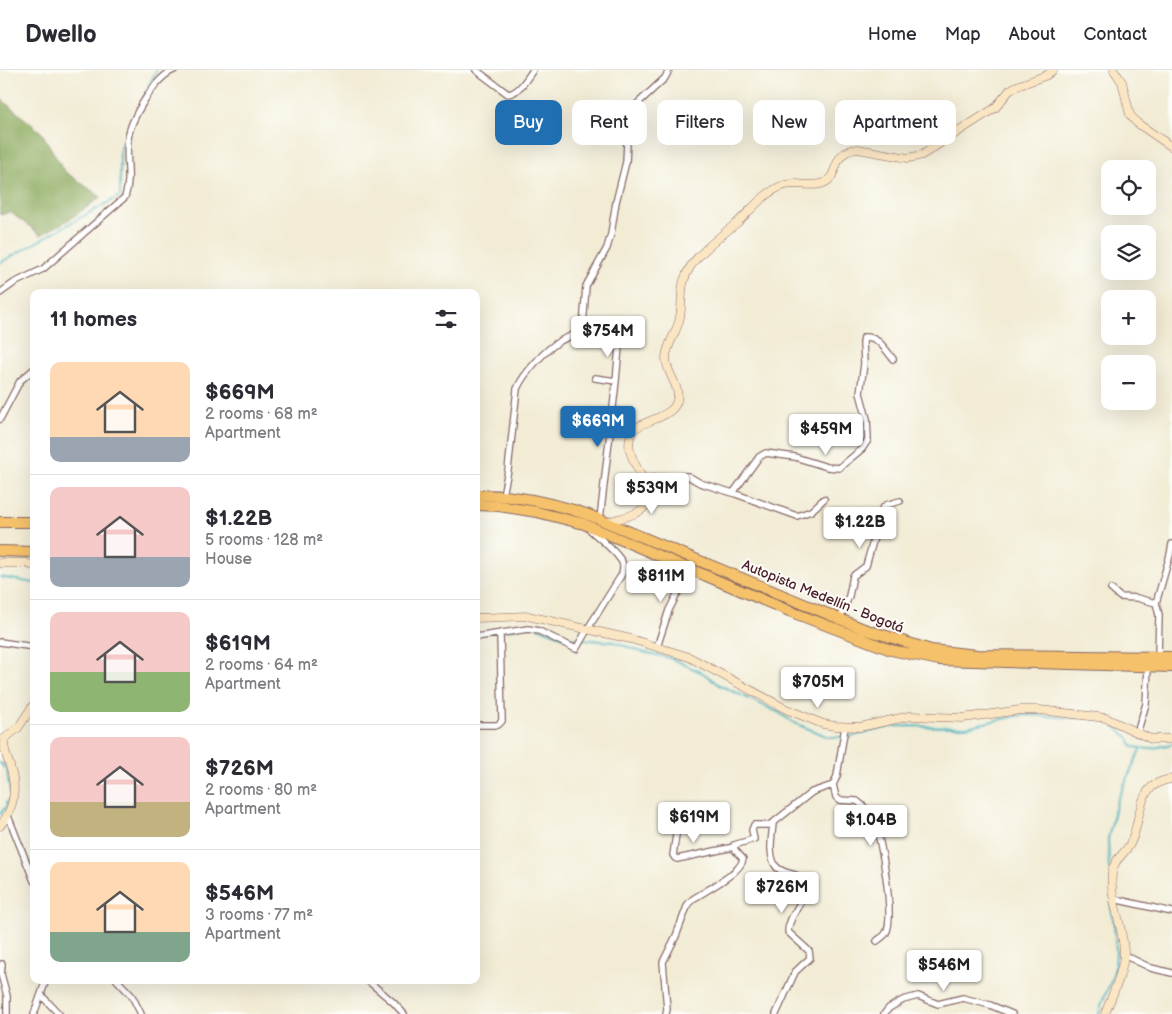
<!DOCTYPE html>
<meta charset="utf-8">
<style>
:root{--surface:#fff;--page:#f7f7f7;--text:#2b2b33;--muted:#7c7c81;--line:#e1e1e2;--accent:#1f6fb2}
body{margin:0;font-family:"Balsamiq Sans",sans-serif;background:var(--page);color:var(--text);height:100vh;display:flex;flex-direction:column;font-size:19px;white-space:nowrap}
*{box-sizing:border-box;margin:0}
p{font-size:16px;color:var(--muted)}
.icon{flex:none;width:28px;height:28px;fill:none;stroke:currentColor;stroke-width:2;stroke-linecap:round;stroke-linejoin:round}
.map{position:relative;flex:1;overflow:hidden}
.panel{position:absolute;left:30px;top:219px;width:450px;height:695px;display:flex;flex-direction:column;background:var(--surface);border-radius:10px;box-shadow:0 5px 20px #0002}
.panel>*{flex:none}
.guide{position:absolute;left:495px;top:30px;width:475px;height:45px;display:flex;gap:10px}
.buttons{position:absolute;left:1101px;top:90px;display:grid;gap:10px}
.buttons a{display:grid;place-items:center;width:55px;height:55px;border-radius:10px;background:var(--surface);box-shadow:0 5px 20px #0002;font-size:25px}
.price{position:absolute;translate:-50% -42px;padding:0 11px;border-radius:5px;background:#fff;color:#222;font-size:16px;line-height:32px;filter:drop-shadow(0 1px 2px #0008)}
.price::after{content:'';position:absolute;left:50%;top:30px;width:15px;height:11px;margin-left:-8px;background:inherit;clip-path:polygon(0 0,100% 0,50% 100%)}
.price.selected{background:var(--accent);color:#fff}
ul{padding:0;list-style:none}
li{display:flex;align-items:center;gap:15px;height:125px;padding:0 20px}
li+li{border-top:1px solid var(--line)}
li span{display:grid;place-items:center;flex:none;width:140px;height:100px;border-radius:10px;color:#555}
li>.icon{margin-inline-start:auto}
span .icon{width:60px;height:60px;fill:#fffc;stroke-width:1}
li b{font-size:21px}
h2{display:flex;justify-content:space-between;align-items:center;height:60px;padding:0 20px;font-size:21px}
.tag{padding:0 18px;border-radius:10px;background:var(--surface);box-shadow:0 5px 20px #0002;font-size:18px;line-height:45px}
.tag.selected{background:var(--accent);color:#fff}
header{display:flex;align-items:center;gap:30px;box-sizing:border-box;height:70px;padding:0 25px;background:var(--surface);border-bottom:1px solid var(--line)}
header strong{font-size:24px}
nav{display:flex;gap:28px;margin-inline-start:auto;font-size:18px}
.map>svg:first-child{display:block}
</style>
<header>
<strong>Dwello</strong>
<nav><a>Home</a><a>Map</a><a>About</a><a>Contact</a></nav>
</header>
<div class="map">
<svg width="1172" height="944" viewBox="0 0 1172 944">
<rect width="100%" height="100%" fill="#fdfcf7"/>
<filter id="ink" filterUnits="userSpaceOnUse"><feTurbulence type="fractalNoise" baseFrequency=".02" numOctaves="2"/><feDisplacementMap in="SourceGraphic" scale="10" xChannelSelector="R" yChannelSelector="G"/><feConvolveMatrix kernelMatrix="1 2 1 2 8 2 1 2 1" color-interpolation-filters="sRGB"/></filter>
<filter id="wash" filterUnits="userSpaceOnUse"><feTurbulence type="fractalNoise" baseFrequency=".0096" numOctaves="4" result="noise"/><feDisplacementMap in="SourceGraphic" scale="20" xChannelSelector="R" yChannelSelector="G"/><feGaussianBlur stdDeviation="1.12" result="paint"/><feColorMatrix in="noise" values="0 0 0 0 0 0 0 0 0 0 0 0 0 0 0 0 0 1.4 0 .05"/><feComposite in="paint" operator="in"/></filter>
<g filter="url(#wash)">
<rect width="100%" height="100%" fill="#f2ecd5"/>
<path fill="#8eac60" stroke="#6c6646" d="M0 28 42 63 64 101 101 127 70 149 41 165 10 142 0 145Z"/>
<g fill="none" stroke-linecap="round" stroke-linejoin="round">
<path stroke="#42b1be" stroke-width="2" d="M144 27 156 0
M0 193 58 160 120 126V80L126 65
M0 507 34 513
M528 557 535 556 567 568 614 572 642 582 670 588 703 603 719 615 778 642 794 653 829 667H849L893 656 966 657 1021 645 1079 648
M486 563 518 558
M1113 655 1128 667 1133 677 1149 679 1172 674
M0 693 7 700 10 724
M0 744 7 736 6 733 10 728
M1109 799 1108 769 1117 731 1141 678
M1099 944C1101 931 1108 920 1112 908 1120 884 1114 858 1111 834"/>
</g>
</g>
<g filter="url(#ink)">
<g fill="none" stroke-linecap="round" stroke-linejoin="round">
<g stroke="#856766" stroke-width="8">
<path id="street" d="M476 0 508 24C519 23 527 8 533 0
M0 223 14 213 43 199 125 127C132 107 125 89 128 69 130 50 155 7 174 0
M595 308 616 311 600 449
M616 311 620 266
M0 349 20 311 34 299
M643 409 688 406 700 413 733 423 759 387 766 383 795 387 827 397 839 398 862 379 868 370 867 349 860 323 864 294 863 272 864 267C878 266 885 279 893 289
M733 423 797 446 811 441 824 429
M503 425 508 400 517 319C523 304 546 279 560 271 568 267 578 264 583 257L586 216 607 178 611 164 616 132 626 92 628 53 631 45 637 34 665 8 669 0
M1111 519 1120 527 1137 528 1156 533
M840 549 849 526 853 506 866 496 882 439 886 435 900 431
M476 567 528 559 539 561 576 579 587 560 622 504C623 500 624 496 622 492 616 481 598 467 589 459
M0 572 34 577
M657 577 669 540 690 499
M1158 587 1159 545 1156 533 1170 485 1172 474
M476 655H498L502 651 500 564
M1137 663 1146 634 1148 598
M833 715 836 727 839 730 857 731C862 735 870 741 873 748 881 765 895 847 886 863 884 867 880 868 877 871
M679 745 673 785 675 788 677 789 734 777
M8 746 34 811
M773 753C772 767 768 782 775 795 781 806 803 801 805 815 806 832 788 845 788 862L809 881 810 888 795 902 776 944
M1114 829 1172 842
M1124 885 1151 898 1172 903
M2 894 1 904 7 926V944
M117 910 132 926 141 944
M367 910 393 932 404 944
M42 926 59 944
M34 944 46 910
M666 944 667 939 663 892 676 866 688 834 693 829C705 821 741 803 743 789L735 780 734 775 754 769 752 760 754 755H768L773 753 812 722 833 715 837 706 845 657
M884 944 889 938 903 930 918 926 938 934 963 928 990 935 1012 944"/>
</g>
<g stroke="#856766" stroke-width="9">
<path id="secondary" d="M1114 0 1122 12 1130 45 1137 53 1172 77
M608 452C619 448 632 447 641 440 669 421 613 389 634 359 645 351 667 347 674 337 686 319 665 305 666 287 667 275 676 263 679 251 683 238 680 223 684 210 687 202 692 193 698 187 710 174 724 163 738 152 751 140 765 122 782 116 795 111 807 117 820 114 842 110 828 81 858 79L908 88 922 85 995 38 1010 20 1017 16 1047 5 1053 0
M0 493H26L34 496
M476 548 528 546 631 569 689 587 786 639 823 654 835 656 860 657 910 646 963 648 1020 640H1040L1106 648 1151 669H1172
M0 756C15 738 17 719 10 696 7 687 3 679 4 669L18 658 34 634
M1105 944C1112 925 1122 906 1124 886 1125 858 1109 831 1112 803 1113 790 1124 785 1130 774 1143 750 1134 713 1172 709"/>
</g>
<g stroke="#856766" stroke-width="12">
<path id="highway" d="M476 425C515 424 552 433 589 445L864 559 931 580 977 585 1172 587
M476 435 499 436 537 442 584 454 789 541 891 580 939 590 1172 597
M0 452H34
M0 481 34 482"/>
</g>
<use href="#street" stroke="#fff" stroke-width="5.5"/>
<use href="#secondary" stroke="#fbe6c4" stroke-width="8"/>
<use href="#highway" stroke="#f5c16b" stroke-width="10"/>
</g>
</g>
<g text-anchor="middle" stroke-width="4" stroke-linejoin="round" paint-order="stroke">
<g font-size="14" fill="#4a1f2b" stroke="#fdfcf7">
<text transform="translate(823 526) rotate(22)" y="5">Autopista Medellín - Bogotá</text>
</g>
</g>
</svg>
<div class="buttons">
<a><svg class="icon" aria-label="locate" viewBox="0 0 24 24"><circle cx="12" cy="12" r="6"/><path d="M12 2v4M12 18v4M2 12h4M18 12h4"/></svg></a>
<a><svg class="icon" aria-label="layers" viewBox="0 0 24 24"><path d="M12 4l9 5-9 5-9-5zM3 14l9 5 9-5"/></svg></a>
<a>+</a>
<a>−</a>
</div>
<b class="price" style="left:608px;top:288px">$754M</b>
<b class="price selected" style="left:598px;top:378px">$669M</b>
<b class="price" style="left:826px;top:386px">$459M</b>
<b class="price" style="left:652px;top:445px">$539M</b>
<b class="price" style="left:860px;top:479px">$1.22B</b>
<b class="price" style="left:661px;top:533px">$811M</b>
<b class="price" style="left:818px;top:639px">$705M</b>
<b class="price" style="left:694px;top:774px">$619M</b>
<b class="price" style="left:871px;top:777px">$1.04B</b>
<b class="price" style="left:782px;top:844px">$726M</b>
<b class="price" style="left:944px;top:922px">$546M</b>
<div class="guide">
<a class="tag selected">Buy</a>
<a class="tag">Rent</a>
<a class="tag">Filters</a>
<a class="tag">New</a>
<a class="tag">Apartment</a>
</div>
<section class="panel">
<h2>11 homes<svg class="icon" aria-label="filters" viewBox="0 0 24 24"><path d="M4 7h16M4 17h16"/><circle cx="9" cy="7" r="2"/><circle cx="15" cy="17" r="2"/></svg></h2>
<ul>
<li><span style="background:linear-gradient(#ffd9b3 75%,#9aa5b1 0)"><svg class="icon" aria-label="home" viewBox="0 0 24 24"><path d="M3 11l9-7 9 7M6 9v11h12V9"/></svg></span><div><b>$669M</b><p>2 rooms · 68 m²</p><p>Apartment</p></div></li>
<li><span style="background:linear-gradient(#f6c9c9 70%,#9aa5b1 0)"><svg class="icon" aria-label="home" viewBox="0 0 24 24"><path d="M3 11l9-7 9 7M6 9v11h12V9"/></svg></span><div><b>$1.22B</b><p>5 rooms · 128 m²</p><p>House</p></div></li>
<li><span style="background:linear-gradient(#f6c9c9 60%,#8fb573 0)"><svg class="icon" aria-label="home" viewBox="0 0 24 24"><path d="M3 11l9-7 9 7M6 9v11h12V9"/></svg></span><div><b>$619M</b><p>2 rooms · 64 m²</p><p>Apartment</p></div></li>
<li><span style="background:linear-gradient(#f6c9c9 65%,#c2b280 0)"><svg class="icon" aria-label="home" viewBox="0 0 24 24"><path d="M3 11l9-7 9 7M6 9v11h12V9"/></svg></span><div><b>$726M</b><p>2 rooms · 80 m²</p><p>Apartment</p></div></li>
<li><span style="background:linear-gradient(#ffd9b3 70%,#7fa58c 0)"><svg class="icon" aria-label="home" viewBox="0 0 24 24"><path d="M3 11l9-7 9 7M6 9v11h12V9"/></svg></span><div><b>$546M</b><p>3 rooms · 77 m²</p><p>Apartment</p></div></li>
</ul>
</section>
</div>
